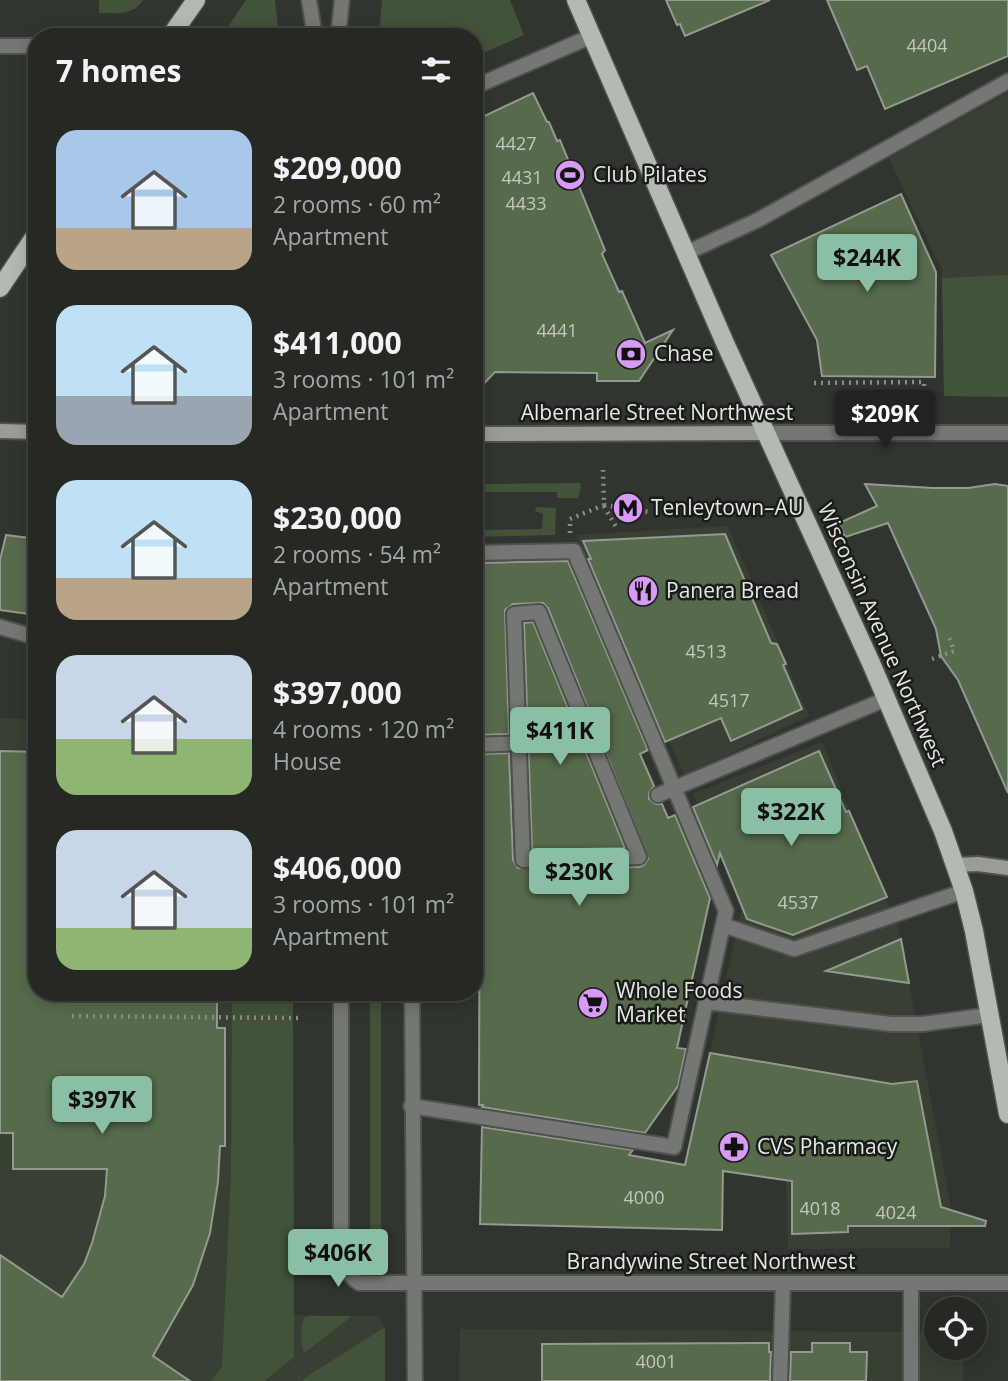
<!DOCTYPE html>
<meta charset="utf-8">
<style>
:root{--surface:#252823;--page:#2d302b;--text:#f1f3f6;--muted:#a3a6a6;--line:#424441;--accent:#8abfa5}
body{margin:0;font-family:"Open Sans",sans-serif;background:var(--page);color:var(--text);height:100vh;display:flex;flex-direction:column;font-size:26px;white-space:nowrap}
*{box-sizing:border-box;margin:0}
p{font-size:23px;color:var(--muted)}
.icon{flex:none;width:38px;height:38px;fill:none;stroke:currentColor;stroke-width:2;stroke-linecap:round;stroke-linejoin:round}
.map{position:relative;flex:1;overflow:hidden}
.details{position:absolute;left:28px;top:28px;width:455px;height:973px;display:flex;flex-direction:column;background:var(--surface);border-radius:28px;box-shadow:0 4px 18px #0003,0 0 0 2px var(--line)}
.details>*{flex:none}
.buttons{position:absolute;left:924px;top:1297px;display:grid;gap:14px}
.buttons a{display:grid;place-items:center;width:63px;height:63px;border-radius:50%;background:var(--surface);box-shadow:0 4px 18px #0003,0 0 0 2px var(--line);font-size:35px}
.price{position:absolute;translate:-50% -60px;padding:0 16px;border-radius:7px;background:var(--accent);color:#111;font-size:23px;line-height:46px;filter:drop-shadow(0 2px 4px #0008)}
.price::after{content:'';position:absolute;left:50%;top:42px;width:21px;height:16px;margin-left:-10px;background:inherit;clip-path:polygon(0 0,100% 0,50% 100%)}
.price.selected{background:#222;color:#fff}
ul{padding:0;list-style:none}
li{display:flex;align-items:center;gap:21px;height:175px;padding:0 28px}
li span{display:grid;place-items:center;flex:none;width:196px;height:140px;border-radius:21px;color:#555}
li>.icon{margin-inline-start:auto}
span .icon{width:84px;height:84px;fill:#fffc;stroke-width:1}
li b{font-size:30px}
h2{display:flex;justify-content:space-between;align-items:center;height:84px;padding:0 28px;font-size:30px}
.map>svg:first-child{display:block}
</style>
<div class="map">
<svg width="1008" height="1381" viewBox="0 0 1008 1381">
<rect width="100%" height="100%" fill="#31352f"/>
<path fill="#384034" d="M1008 93V397L944 396 942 271 889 158Z
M728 526 809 716 684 775 635 663 576 535Z
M0 718 37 719V992H293L294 1315 378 1316 385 1327V1381H0Z
M822 742 899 930 951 1208 950 1248 788 1249 786 1181 685 1165 742 907 693 794Z
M460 1329 936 1332V1348H963V1381H459Z"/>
<path fill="#425339" d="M99 0H143C133 16 116 13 99 13Z
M246 0H275L279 37H221Z
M382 0H510L524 35 474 57V37H379Z
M1008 275V397L944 396 942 278Z
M580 483 581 487 578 498H557V492H474L476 486 483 484Z
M536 507 556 508 555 535 474 537V530L542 529 543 514 535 511Z
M232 992H293L294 1357 264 1381H211L222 1367 231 1172Z
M370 992H381V1239H370Z
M310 1316H352L304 1353C301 1341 299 1328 305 1317Z
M385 1327V1381H303V1379Z"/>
<path fill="#576b4c" stroke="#949991" stroke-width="2" d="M666 0H770L685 36 680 24 677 25Z
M827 0H1008V56L885 109 867 66 857 70Z
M533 93 547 122H549L557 141 560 140 605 250 602 254 619 292 622 291 645 343 673 330 639 381H597V373L495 372 474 394V121Z
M901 194 936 272 935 377 822 376 817 340 771 255Z
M865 484 933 488H968L995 484 1008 486V793L958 680 941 656 936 629 888 523 845 537 839 523 877 506Z
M725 534 771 643 777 644 786 664 783 665 802 709 731 741 721 718 665 742 588 559H591L583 541Z
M6 535 37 539V615L0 610V560Z
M568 561 648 750 640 754 654 786 649 793V799L656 804H662L668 818 675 815 710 898 677 1048 686 1049 678 1086 645 1133 482 1107 483 1105H479L480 754 509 753 513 860 518 868 639 867 644 865 648 859 548 608 543 603 513 604 505 610 509 734 480 735V563Z
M533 622 625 848 532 850 524 623Z
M0 751 37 752V992H217V1028H225V1146H220L218 1182 210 1233 193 1285 153 1356 190 1381H0V1255L62 1297 84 1264 92 1243 105 1196 107 1169H13V1133H0Z
M819 751 846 812 849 811 887 897 793 935 747 919 720 853 717 865 693 807Z
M901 939 909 983 826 971Z
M710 1053 892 1084 917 1081 941 1207 986 1221 985 1226H848V1232L792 1234V1181L723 1171 722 1230 480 1224 482 1127 633 1150 629 1155 685 1165Z
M769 1343V1352H771L770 1381H542V1344Z
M812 1343H850V1352H867L866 1381H790L791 1352H812Z"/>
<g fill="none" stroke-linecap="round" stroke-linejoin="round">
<g stroke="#4e514c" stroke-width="18">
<path id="lane" d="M686 253 758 220 1008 81
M539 612 639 857 523 860 514 614Z
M0 627 31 636 37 635
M474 745 520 743
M658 795 886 699
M723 925 794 949 964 891
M706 1002 891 1024H923L989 1015
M411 1106 674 1147 726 911 574 551 474 553
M911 1283V1381
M780 1381 783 1283"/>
</g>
<g stroke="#4e514c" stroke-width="18">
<path id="street" d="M309 0 315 37
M338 37 342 0
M0 46H37
M474 87 592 36
M766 433H1008
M341 992V1246C343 1263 345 1273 359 1283H1008
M412 992 415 1381"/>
</g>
<g stroke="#4e514c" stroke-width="18">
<path id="secondary" d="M0 431 37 432
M474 434 766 433
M955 865 978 864 1008 868"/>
</g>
<g stroke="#4e514c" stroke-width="21">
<path id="primary" d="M576 0 725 343 871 663 943 831 964 891 974 931 1008 1114
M170 37 196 0
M0 288 37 233"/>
</g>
<path stroke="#8a8d88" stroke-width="4.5" stroke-dasharray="2 5" stroke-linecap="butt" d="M814 383 924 382 925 404
M604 505 649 512
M604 506 616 527
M570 533V519L604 505 603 470
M932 659 954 651 948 634
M72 1016 298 1018"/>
<use href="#lane" stroke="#747773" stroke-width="14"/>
<use href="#street" stroke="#747773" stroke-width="14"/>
<use href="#secondary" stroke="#999c97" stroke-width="14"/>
<use href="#primary" stroke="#b4b9b2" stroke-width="18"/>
</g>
<defs>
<g id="stadium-disc" transform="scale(1.575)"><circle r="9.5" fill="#d99af7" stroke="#1a1c19"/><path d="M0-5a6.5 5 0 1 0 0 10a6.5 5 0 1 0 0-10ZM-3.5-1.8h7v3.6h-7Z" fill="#111"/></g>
<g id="bank-disc" transform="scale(1.575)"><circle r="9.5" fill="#d99af7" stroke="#1a1c19"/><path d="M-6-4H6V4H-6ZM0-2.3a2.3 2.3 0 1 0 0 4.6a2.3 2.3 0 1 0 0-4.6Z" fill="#111"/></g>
<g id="metro-disc" transform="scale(1.575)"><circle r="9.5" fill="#d99af7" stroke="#1a1c19"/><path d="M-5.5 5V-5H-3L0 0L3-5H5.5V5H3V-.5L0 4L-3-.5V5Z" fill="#111"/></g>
<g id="restaurant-disc" transform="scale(1.575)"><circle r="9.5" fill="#d99af7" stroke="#1a1c19"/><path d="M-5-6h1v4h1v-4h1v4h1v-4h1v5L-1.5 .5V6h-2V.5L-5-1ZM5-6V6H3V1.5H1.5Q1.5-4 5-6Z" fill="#111"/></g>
<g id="supermarket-disc" transform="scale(1.575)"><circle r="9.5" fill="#d99af7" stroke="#1a1c19"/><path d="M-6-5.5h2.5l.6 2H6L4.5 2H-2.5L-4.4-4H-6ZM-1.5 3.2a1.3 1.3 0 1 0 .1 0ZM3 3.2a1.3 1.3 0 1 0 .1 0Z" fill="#111"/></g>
<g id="pharmacy-disc" transform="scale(1.575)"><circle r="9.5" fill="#d99af7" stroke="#1a1c19"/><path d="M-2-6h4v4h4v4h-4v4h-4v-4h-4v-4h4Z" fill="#111"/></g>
</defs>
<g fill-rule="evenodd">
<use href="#stadium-disc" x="570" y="175"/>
<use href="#bank-disc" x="631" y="354"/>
<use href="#metro-disc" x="628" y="508"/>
<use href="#restaurant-disc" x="643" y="591"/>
<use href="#supermarket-disc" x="593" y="1003"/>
<use href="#pharmacy-disc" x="734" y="1147"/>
</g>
<g text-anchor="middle" stroke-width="5" stroke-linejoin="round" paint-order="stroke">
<g font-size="18" fill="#c1c8bd">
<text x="927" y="52">4404</text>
<text x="516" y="150">4427</text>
<text x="522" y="184">4431</text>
<text x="526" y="210">4433</text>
<text x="557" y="337">4441</text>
<text x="706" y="658">4513</text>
<text x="729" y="707">4517</text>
<text x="798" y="909">4537</text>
<text x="644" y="1204">4000</text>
<text x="820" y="1215">4018</text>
<text x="896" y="1219">4024</text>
<text x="656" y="1368">4001</text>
</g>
<g font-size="21" fill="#e4e7e3" stroke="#1a1c19" text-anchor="start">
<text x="593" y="182">Club Pilates</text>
<text x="654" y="361">Chase</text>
<text x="651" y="515">Tenleytown–AU</text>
<text x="666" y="598">Panera Bread</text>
<text x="616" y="998">Whole Foods<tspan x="616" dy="24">Market</tspan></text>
<text x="757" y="1154">CVS Pharmacy</text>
</g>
<g font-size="21" fill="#e4e7e3" stroke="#1a1c19">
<text x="657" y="420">Albemarle Street Northwest</text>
<text transform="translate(882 635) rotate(66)" y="7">Wisconsin Avenue Northwest</text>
<text x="711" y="1269">Brandywine Street Northwest</text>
</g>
</g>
</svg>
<div class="buttons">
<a><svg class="icon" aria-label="locate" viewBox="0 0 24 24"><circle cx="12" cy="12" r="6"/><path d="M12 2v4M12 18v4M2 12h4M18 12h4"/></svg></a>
</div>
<b class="price" style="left:867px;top:294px">$244K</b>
<b class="price selected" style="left:885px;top:450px">$209K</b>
<b class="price" style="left:560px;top:767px">$411K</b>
<b class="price" style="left:791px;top:848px">$322K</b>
<b class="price" style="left:579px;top:908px">$230K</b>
<b class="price" style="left:102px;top:1136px">$397K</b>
<b class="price" style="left:338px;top:1289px">$406K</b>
<section class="details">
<h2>7 homes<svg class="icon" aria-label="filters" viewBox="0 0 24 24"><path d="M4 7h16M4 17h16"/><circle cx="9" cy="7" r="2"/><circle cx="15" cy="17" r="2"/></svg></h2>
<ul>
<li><span style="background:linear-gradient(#a9c7e8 70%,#b9a48a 0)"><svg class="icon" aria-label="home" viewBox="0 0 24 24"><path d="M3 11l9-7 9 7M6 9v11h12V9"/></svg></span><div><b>$209,000</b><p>2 rooms · 60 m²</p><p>Apartment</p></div></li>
<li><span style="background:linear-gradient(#bfe0f5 65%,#9aa5b1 0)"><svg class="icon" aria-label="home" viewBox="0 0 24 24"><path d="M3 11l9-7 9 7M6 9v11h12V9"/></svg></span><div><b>$411,000</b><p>3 rooms · 101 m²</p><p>Apartment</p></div></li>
<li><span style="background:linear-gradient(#bfe0f5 70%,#b9a48a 0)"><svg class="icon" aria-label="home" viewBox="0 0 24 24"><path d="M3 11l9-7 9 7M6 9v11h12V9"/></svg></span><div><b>$230,000</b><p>2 rooms · 54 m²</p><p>Apartment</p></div></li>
<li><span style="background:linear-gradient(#c9d6e8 60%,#8fb573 0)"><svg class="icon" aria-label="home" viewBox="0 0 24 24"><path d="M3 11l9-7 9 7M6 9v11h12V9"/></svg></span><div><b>$397,000</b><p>4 rooms · 120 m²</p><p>House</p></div></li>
<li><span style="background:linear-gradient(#c9d6e8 70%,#8fb573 0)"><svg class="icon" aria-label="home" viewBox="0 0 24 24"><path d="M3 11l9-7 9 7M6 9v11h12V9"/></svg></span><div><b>$406,000</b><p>3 rooms · 101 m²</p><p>Apartment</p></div></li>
</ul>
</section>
</div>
